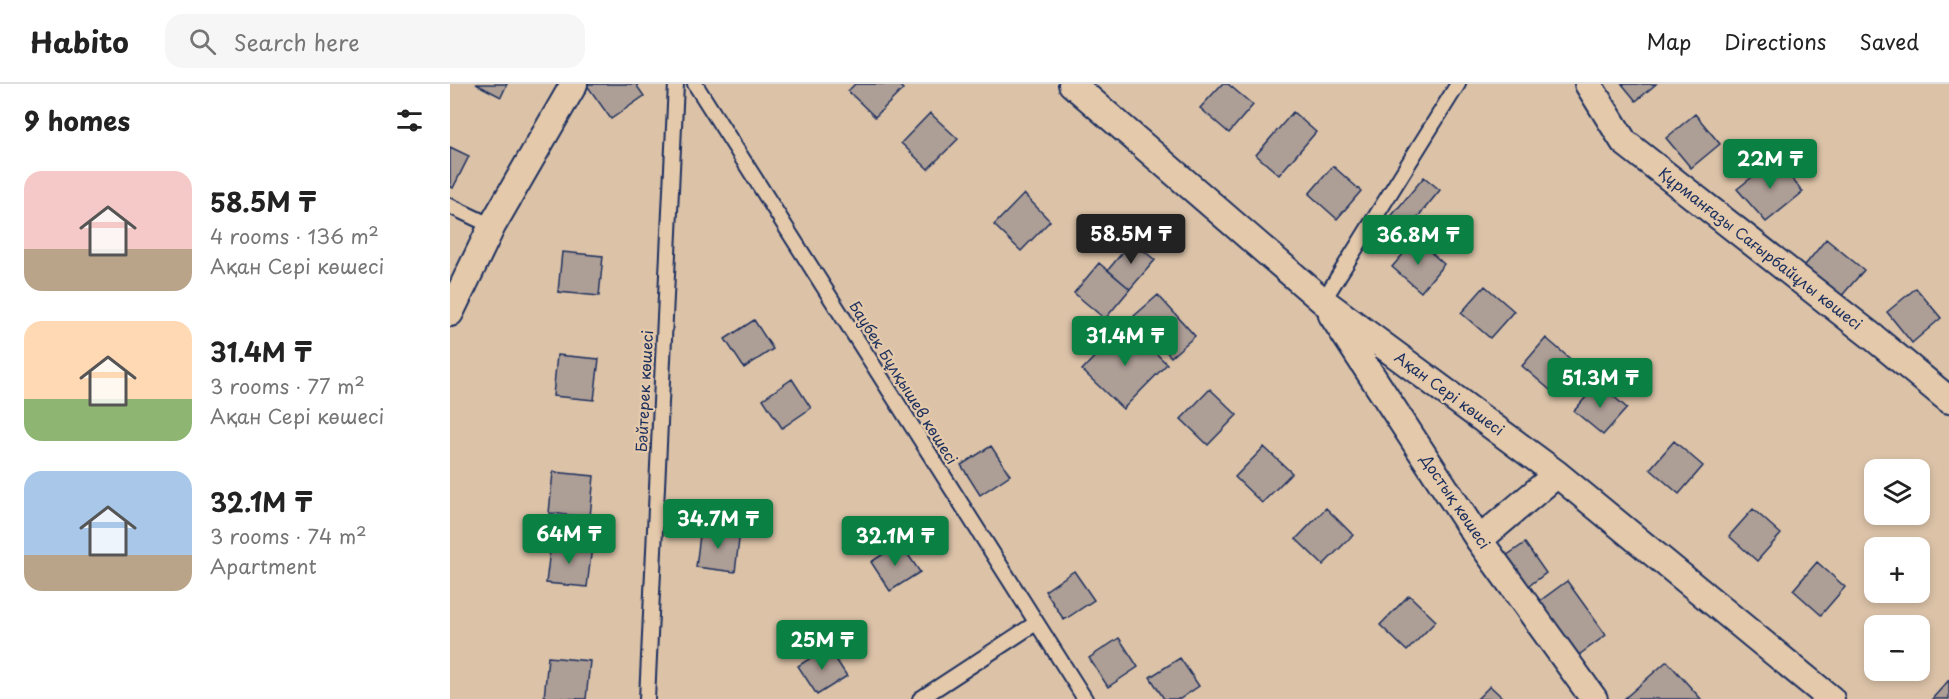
<!DOCTYPE html>
<meta charset="utf-8">
<style>
:root{--surface:#fff;--page:#f6f6f6;--text:#222;--muted:#767676;--line:#e0e0e0;--accent:#0b8043}
body{margin:0;font-family:"Playpen Sans",sans-serif;background:var(--page);color:var(--text);height:100vh;display:flex;flex-direction:column;font-size:22px;white-space:nowrap}
*{box-sizing:border-box;margin:0}
p{font-size:20px;color:var(--muted)}
.icon{flex:none;width:33px;height:33px;fill:none;stroke:currentColor;stroke-width:2;stroke-linecap:round;stroke-linejoin:round}
.map{position:relative;flex:1;overflow:hidden}
.side{display:flex;flex-direction:column;background:var(--surface);width:450px}
.side>*{flex:none}
.fabs{position:absolute;left:1414px;top:375px;display:grid;gap:12px}
.fabs a{display:grid;place-items:center;width:66px;height:66px;border-radius:12px;background:var(--surface);box-shadow:0 3px 9px #0003;font-size:30px}
.price{position:absolute;translate:-50% -51px;padding:0 14px;border-radius:6px;background:var(--accent);color:#fff;font-size:20px;line-height:39px;filter:drop-shadow(0 2px 3px #0008)}
.price::after{content:'';position:absolute;left:50%;top:36px;width:18px;height:14px;margin-left:-9px;background:inherit;clip-path:polygon(0 0,100% 0,50% 100%)}
.price.on{background:#222;color:#fff}
ul{padding:0;list-style:none}
li{display:flex;align-items:center;gap:18px;height:150px;padding:0 24px}
li span{display:grid;place-items:center;flex:none;width:168px;height:120px;border-radius:18px;color:#555}
li>.icon{margin-inline-start:auto}
span .icon{width:72px;height:72px;fill:#fffc;stroke-width:1}
li b{font-size:26px}
h2{display:flex;justify-content:space-between;align-items:center;height:72px;padding:0 24px;font-size:26px}
header{display:flex;align-items:center;gap:36px;box-sizing:border-box;height:84px;padding:0 30px;background:var(--surface);border-bottom:2px solid var(--line)}
header strong{font-size:28px}
nav{display:flex;gap:33px;margin-inline-start:auto;font-size:21px}
.search{width:420px;height:54px;background:var(--page);display:flex;align-items:center;gap:15px;box-sizing:border-box;padding:0 21px;border-radius:18px;color:var(--muted);font-size:22px}
main{display:flex;flex:1;min-height:0}
.map>svg:first-child{display:block}
</style>
<header>
<strong>Habito</strong>
<div class="search"><svg class="icon" aria-label="search" viewBox="0 0 24 24"><circle cx="10" cy="10" r="6"/><path d="M15 15l6 6"/></svg>Search here</div>
<nav><a>Map</a><a>Directions</a><a>Saved</a></nav>
</header>
<main>
<section class="side">
<h2>9 homes<svg class="icon" aria-label="filters" viewBox="0 0 24 24"><path d="M4 7h16M4 17h16"/><circle cx="9" cy="7" r="2"/><circle cx="15" cy="17" r="2"/></svg></h2>
<ul>
<li><span style="background:linear-gradient(#f6c9c9 65%,#b9a48a 0)"><svg class="icon" aria-label="home" viewBox="0 0 24 24"><path d="M3 11l9-7 9 7M6 9v11h12V9"/></svg></span><div><b>58.5M ₸</b><p>4 rooms · 136 m²</p><p>Ақан Сері көшесі</p></div></li>
<li><span style="background:linear-gradient(#ffd9b3 65%,#8fb573 0)"><svg class="icon" aria-label="home" viewBox="0 0 24 24"><path d="M3 11l9-7 9 7M6 9v11h12V9"/></svg></span><div><b>31.4M ₸</b><p>3 rooms · 77 m²</p><p>Ақан Сері көшесі</p></div></li>
<li><span style="background:linear-gradient(#a9c7e8 70%,#b9a48a 0)"><svg class="icon" aria-label="home" viewBox="0 0 24 24"><path d="M3 11l9-7 9 7M6 9v11h12V9"/></svg></span><div><b>32.1M ₸</b><p>3 rooms · 74 m²</p><p>Apartment</p></div></li>
</ul>
</section>
<div class="map">
<svg width="1499" height="615" viewBox="0 0 1499 615">
<rect width="100%" height="100%" fill="#dcc3a8"/>
<filter id="ink" filterUnits="userSpaceOnUse"><feTurbulence type="fractalNoise" baseFrequency=".0167" numOctaves="2"/><feDisplacementMap in="SourceGraphic" scale="12" xChannelSelector="R" yChannelSelector="G"/><feConvolveMatrix kernelMatrix="1 2 1 2 8 2 1 2 1" color-interpolation-filters="sRGB"/></filter>
<g filter="url(#ink)">
<path fill="#ad9e96" stroke="#1b2f5e" stroke-width="1.5" d="M26 0H57L51 13Z
M136 0H188L187 2 194 12 161 35Z
M405 0H448L453 5 425 33 398 7Z
M772 0H778L803 21 779 49 750 24Z
M1172 0H1206L1186 17Z
M843 28 866 48 829 91 806 71Z
M480 29 508 55 478 85 451 59Z
M1245 30 1270 60 1241 84 1216 54Z
M0 63 19 72 3 104 0 103Z
M1325 75 1353 108 1316 138 1287 105Z
M883 82 911 107 887 135 859 110Z
M974 93 990 106 944 162 928 148Z
M574 110 600 137 571 167 544 141Z
M966 155 994 180 971 208 942 183Z
M1376 155 1414 186 1389 215 1352 185Z
M682 157 705 176 680 205 658 186Z
M112 168 153 172 149 212 108 208Z
M649 179 680 205 655 235 624 209Z
M1035 202 1064 227 1040 254 1011 229Z
M1466 204 1491 234 1462 259 1437 228Z
M708 211 745 252 721 273 684 232Z
M304 236 323 265 294 284 275 255Z
M676 240 717 280 673 325 632 286Z
M1096 254 1125 279 1100 306 1072 282Z
M107 271 149 275 144 316 103 312Z
M342 295 361 324 332 344 313 315Z
M1148 299 1177 324 1153 351 1124 327Z
M760 305 787 331 758 361 731 335Z
M1224 357 1253 382 1229 410 1200 385Z
M541 362 560 391 530 411 511 381Z
M814 363 842 389 812 419 785 393Z
M103 388 144 392 140 433 99 429Z
M876 424 903 451 873 481 846 455Z
M1303 425 1331 450 1307 477 1279 452Z
M251 443 290 448 285 488 246 483Z
M101 458 142 463 137 503 96 499Z
M450 459 470 488 440 507 421 478Z
M1075 459 1096 489 1072 507 1050 476Z
M1367 478 1395 503 1371 531 1343 506Z
M624 487 644 516 614 536 595 507Z
M1117 497 1156 551 1126 573 1087 519Z
M959 511 986 537 957 567 930 541Z
M669 554 688 583 658 603 639 574Z
M378 563 397 592 367 611 348 582Z
M98 573 140 577 136 615 94 614Z
M730 574 749 602 730 615H714L700 593Z
M1217 577 1251 615H1174Z
M1499 596V615H1482Z
M1040 602 1054 615H1027Z"/>
<g fill="none" stroke-linecap="round" stroke-linejoin="round">
<g stroke="#1b2f5e" stroke-width="18">
<path id="service" d="M245 0 635 615
M0 122 42 142
M873 217 1008 0
M197 615 226 0
M470 615 586 539"/>
</g>
<g stroke="#1b2f5e" stroke-width="30">
<path id="minor" d="M622 0 873 217 1107 390 1381 615
M1138 0 1174 58 1423 253 1499 316
M0 229 42 142 124 0
M882 231 1029 456 1144 615
M1029 456 1107 390"/>
</g>
<use href="#service" stroke="#e4c9ab" stroke-width="14"/>
<use href="#minor" stroke="#e4c9ab" stroke-width="26"/>
</g>
</g>
<g text-anchor="middle" stroke-width="4.5" stroke-linejoin="round" paint-order="stroke">
<g font-size="15" fill="#1b2f5e" stroke="#e4c9ab">
<text transform="translate(1310 165) rotate(38)" y="5">Құрманғазы Сағырбайұлы көшесі</text>
<text transform="translate(453 299) rotate(58)" y="5">Баубек Бұлқышев көшесі</text>
<text transform="translate(195 307) rotate(-87)" y="5">Бәйтерек көшесі</text>
<text transform="translate(999 310) rotate(36)" y="5">Ақан Сері көшесі</text>
<text transform="translate(1005 418) rotate(56)" y="5">Достық көшесі</text>
</g>
</g>
</svg>
<div class="fabs">
<a><svg class="icon" aria-label="layers" viewBox="0 0 24 24"><path d="M12 4l9 5-9 5-9-5zM3 14l9 5 9-5"/></svg></a>
<a>+</a>
<a>−</a>
</div>
<b class="price" style="left:1320px;top:106px">22M ₸</b>
<b class="price on" style="left:681px;top:181px">58.5M ₸</b>
<b class="price" style="left:968px;top:182px">36.8M ₸</b>
<b class="price" style="left:675px;top:283px">31.4M ₸</b>
<b class="price" style="left:1150px;top:325px">51.3M ₸</b>
<b class="price" style="left:268px;top:466px">34.7M ₸</b>
<b class="price" style="left:119px;top:481px">64M ₸</b>
<b class="price" style="left:445px;top:483px">32.1M ₸</b>
<b class="price" style="left:372px;top:587px">25M ₸</b>
</div>
</main>
